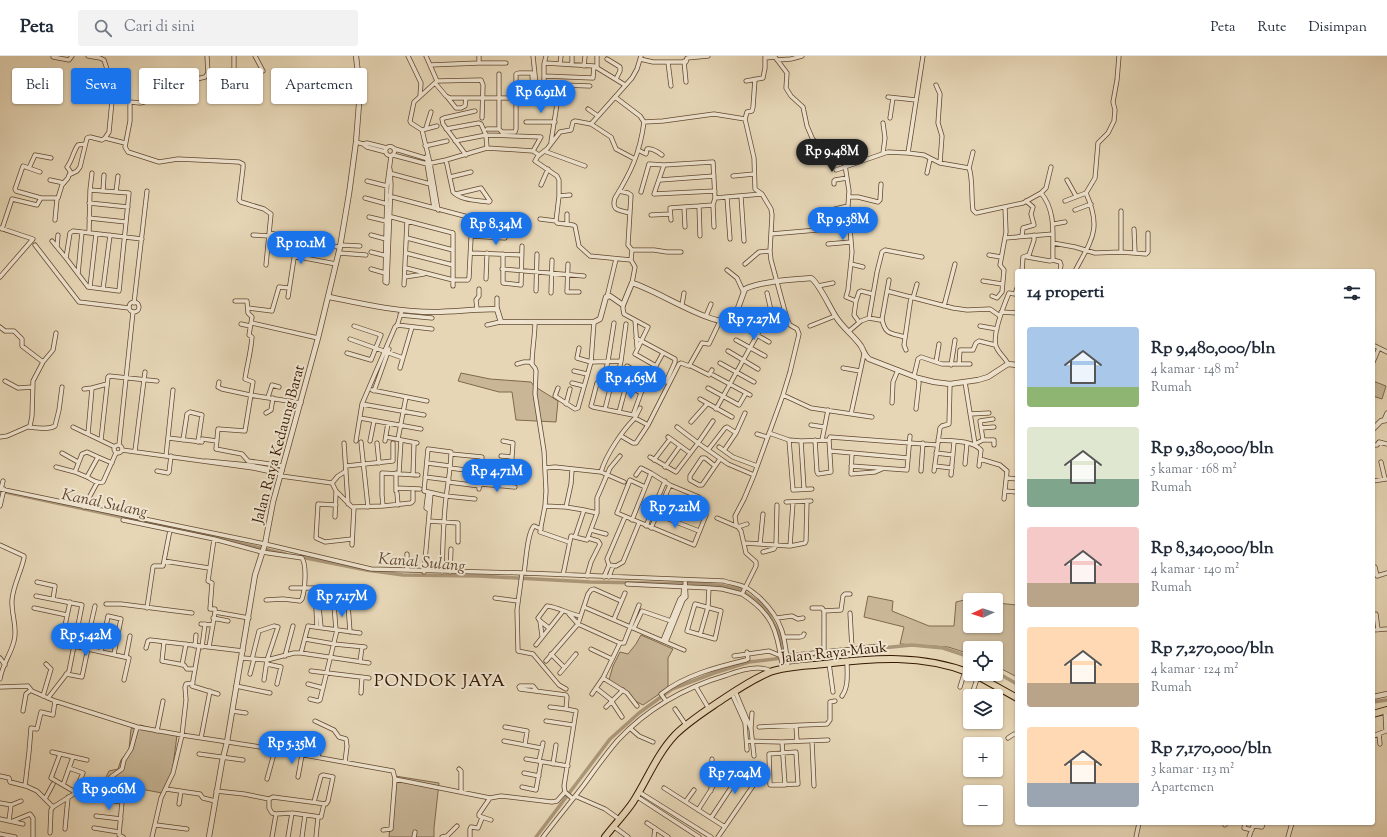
<!DOCTYPE html>
<html lang="id">
<meta charset="utf-8">
<style>
:root{--surface:#fff;--page:#f2f2f3;--text:#1f2937;--muted:#747a83;--line:#e0e1e3;--accent:#1a73e8}
body{margin:0;font-family:"Sorts Mill Goudy",serif;background:var(--page);color:var(--text);height:100vh;display:flex;flex-direction:column;font-size:15px;white-space:nowrap}
*{box-sizing:border-box;margin:0}
p{font-size:13px;color:var(--muted)}
.icon{flex:none;width:22px;height:22px;fill:none;stroke:currentColor;stroke-width:2;stroke-linecap:round;stroke-linejoin:round}
.map{position:relative;flex:1;overflow:hidden}
.side{position:absolute;left:1015px;top:213px;width:360px;height:556px;display:flex;flex-direction:column;background:var(--surface);border-radius:4px;box-shadow:0 1px 3px #0004}
.side>*{flex:none}
.hud{position:absolute;left:12px;top:12px;width:380px;height:36px;display:flex;gap:8px}
.needle{width:26px;rotate:267deg}
.controls{position:absolute;left:963px;top:537px;display:grid;gap:8px}
.controls a{display:grid;place-items:center;width:40px;height:40px;border-radius:4px;background:var(--surface);box-shadow:0 1px 3px #0004;font-size:20px}
.price{position:absolute;translate:-50% -34px;padding:0 9px;border-radius:14px;background:var(--accent);color:#fff;font-size:13px;line-height:26px;filter:drop-shadow(0 1px 2px #0008)}
.price::after{content:'';position:absolute;left:50%;top:24px;width:12px;height:9px;margin-left:-6px;background:inherit;clip-path:polygon(0 0,100% 0,50% 100%)}
.price.on{background:#222;color:#fff}
ul{padding:0;list-style:none}
li{display:flex;align-items:center;gap:12px;height:100px;padding:0 12px}
li span{display:grid;place-items:center;flex:none;width:112px;height:80px;border-radius:4px;color:#555}
li>.icon{margin-inline-start:auto}
span .icon{width:48px;height:48px;fill:#fffc;stroke-width:1}
li b{font-size:17px}
h2{display:flex;justify-content:space-between;align-items:center;height:48px;padding:0 12px;font-size:17px}
.chip{padding:0 14px;border-radius:4px;background:var(--surface);box-shadow:0 1px 3px #0004;font-size:14px;line-height:36px}
.chip.on{background:var(--accent);color:#fff}
header{display:flex;align-items:center;gap:24px;box-sizing:border-box;height:56px;padding:0 20px;background:var(--surface);border-bottom:1px solid var(--line)}
header strong{font-size:19px}
nav{display:flex;gap:22px;margin-inline-start:auto;font-size:14px}
.search{width:280px;height:36px;background:var(--page);display:flex;align-items:center;gap:10px;box-sizing:border-box;padding:0 14px;border-radius:4px;color:var(--muted);font-size:15px}
.map>svg:first-child{display:block}
</style>
<header>
<strong>Peta</strong>
<div class="search"><svg class="icon" aria-label="search" viewBox="0 0 24 24"><circle cx="10" cy="10" r="6"/><path d="M15 15l6 6"/></svg>Cari di sini</div>
<nav><a>Peta</a><a>Rute</a><a>Disimpan</a></nav>
</header>
<div class="map">
<svg width="1387" height="781" viewBox="0 0 1387 781">
<rect width="100%" height="100%" fill="#e6d6b6"/>
<filter id="stains"><feTurbulence type="fractalNoise" baseFrequency=".005" numOctaves="4"/><feColorMatrix values="0 0 0 0 .2 0 0 0 0 .09 0 0 0 0 .02 0 0 0 .5 -.17"/></filter>
<radialGradient id="worn" r=".72"><stop offset=".6" stop-color="#630" stop-opacity="0"/><stop offset="1" stop-color="#630" stop-opacity=".3"/></radialGradient>
<path fill="#c8b697" stroke="#7f684c" d="M461 317 490 323 531 326 534 330 558 345 556 366 516 364 512 336H499L458 325Z
M1373 325 1386 330 1382 343 1373 340Z
M868 540 893 545 892 555 929 570H954L956 546 981 540 982 544H970V570H996V547L1017 549V621L996 610V592H970V598L948 591 900 588 904 571 864 561Z
M641 579 673 593 668 602V632L643 649 633 644 609 624 613 610 620 596 628 598 636 588Z
M140 669 177 679 172 718 162 737 114 728 112 732 102 729 109 715 118 713 121 704 129 694 131 673Z
M395 720 439 727 434 772V781H389Z"/>
<g fill="none" stroke-linecap="round" stroke-linejoin="round">
<path stroke="#aa9679" stroke-width="3.5" d="M0 435 206 479 285 498
M301 501 366 514 403 519 479 520 590 526 703 528 724 530 739 533 758 546 767 555 780 580 782 601
M996 616 1017 628
M1373 646 1387 644
M536 781 610 683 639 657 672 633 714 617 749 606 791 601 912 589 943 592 970 601"/>
<g stroke="#62482f" stroke-width="5">
<path id="minor" d="M88 0 100 2 104 4 108 16 118 21 115 42 130 46V65L125 91 128 96 159 106 178 103 220 105 239 106 243 108V112L239 144 241 146 264 153 271 158 266 209
M207 0 208 17 211 32 220 29H234V0
M255 0 263 15
M408 0 421 27 420 40
M426 0 437 25
M53 1 69 4 72 0
M765 2 775 1 787 17 786 32 791 40 803 51 807 70 813 84 820 87 830 88 839 90 843 96 849 135 848 150 852 196 848 234 846 241 856 245 854 259 859 266
M607 3 620 11V15L616 23
M640 3 653 6H686L687 2 708 0
M777 4 791 3 802 0
M684 5 686 26
M668 6 671 30
M479 7H506
M545 7 594 10 625 29
M560 8 561 0
M430 9 479 7V0
M572 9V0
M584 10 585 0
M597 11V0
M499 18V73
M544 20 593 22 594 10
M746 25 763 22 765 12V1
M435 27 446 40 450 42C477 42 505 42 532 42L533 40 532 17H519L516 18V73L515 76H502L499 73H487
M536 28 590 30
M544 28V8L546 0
M550 28 551 46 557 48 551 86
M936 29 940 38 938 67 942 80 940 107
M615 41 640 60 644 66 663 65 714 58 745 63
M888 41 916 44
M448 42 456 52H461L465 50 466 42
M130 46 140 47 177 37 181 35 180 29 181 27 205 21 208 17
M520 46H536L537 44 536 28 533 0
M588 53 598 60
M890 62 893 42
M526 66H555
M883 67 885 82 883 97
M591 68 632 22 637 13 641 0
M437 70 422 74 411 67 410 65 414 46 437 25 481 24 483 29 482 62
M426 72 431 56
M446 73 479 67 481 68 486 79 455 85
M422 74 430 107 438 154
M105 82 125 87
M356 86 363 88 367 87 387 92
M363 88 367 91 386 96
M425 90 447 85
M385.5 95a4.5 4.5 0 1 1 9 0a4.5 4.5 0 1 1-9 0Z
M487 92 486 79 541 81 533 95
M395 93 428 103
M638 94 646 98 647 93C652 92 658 96 662 99
M544 95 585 110
M908 97 923 0
M393 99 427 108 446 104 487 92 533 95 539 99
M466 99 443 68 442 63 444 62 475 55
M427 100V108L434 152
M446 104 453 136C462 145 477 144 489 146L490 145 481 132 456 138
M664 109 654 138 715 135
M29 112 35 99 51 102
M969 112 973 96
M390 113 391 129 387 227 385 226 387 130 391 100
M836 114 888 96 908 97 924 99 940 107 969 112C973 121 971 142 973 154L976 157 1023 147 1041 137 1046 132 1051 111
M40 116 23 110 15 133 16 135 41 142
M389 117 430 128
M927 117 930 103
M70 118V115L67 111C72 105 73 96 78 89L85 88
M733 120 754 118
M450 121 471 116
M50 124 64 127
M660 124 714 120
M1067 124 1076 140
M367 125 387 130
M834 128V125L835 124 847 122
M541 129 548 113
M90 134 92 117
M103 135 104 119
M619 135 628 137 631 139 628 189 632 194 631 204 635 211 632 227
M116 136 118 120
M641 136 649 108 664 109 713 106 715 142 762 138
M1041 137C1057 156 1052 181 1053 204L1060 206 1061 209 1060 215
M389 140 472 162 495 163
M559 140V124L557 120 535 105 538 100 547 93 560 76 571 74 573 66 575 65 591 68 611 81 616 93 635 103
M741 140 744 185
M727 141 730 183
M849 141H858L878 146 880 144 881 128
M365 142 387 148
M1065 145 1086 137
M89 147 128 151
M1075 154 1091 148
M1121 155V196
M630 157C619 154 611 155 615 142 631 116 640 97 644 66
M567 158V168
M651 159 670 158
M388 160 453 177V230
M369 161 386 165
M89 162 126 166
M540 163 556 165 559 140 570 139
M55 164 57 143
M671 164 670 152 684 151
M556 165 557 167 573 169 575 170 579 190 590 200 631 204
M1054 168 1065 166
M685 171 684 151 699 150
M714 171 713 149 715 142
M0 172 33 183 0 221
M2 173 12 143 37 149 41 142H58L62 129 68 122 69 119 77 115 80 111 87 82 90 81 102 84 105 82 109 76 112 45 115 42
M1134 173 1135 197
M269 177 300 183 308 188 340 191
M771 178 829 173 831 169V154L848 150
M253 179 269 180
M371 179 386 183
M471 180 505 182
M700 180 699 150 713 149
M1022 180 1023 172 1034 169 1031 158 1033 151 1026 145
M407 182 453 194
M1005 182 1053 178
M52 185 66 202 70 177 73 175 142 183
M1053 187 1075 191 1095 197 1121 196 1146 198 1148 196V177
M828 188 851 186
M35 189 79 246 129 252
M340 189 360 190
M57 191 58 179
M632 194H654L667 196H681
M371 196 387 200
M339 197 366 199
M406 197 453 209
M471 197 522 199
M503 198V227L521 229 522 190
M989 199 1001 201
M294 200 336 208
M1027 201 1050 205 1053 204
M66 202 88 231 119 235 129 137 90 134 89 177
M568 208 567 236H579
M745 208 759 196 770 195
M851 208 863 211
M406 212 453 224H468L469 222 472 162
M371 213 385 217
M502 213 584 220
M727 214 737 222 743 235
M1022 215 1023 201 1029 199 1034 184V179
M1075 215C1092 183 1102 173 1086 137L1095 122 1098 87 1108 77 1114 65 1115 54 1113 46 1117 24 1119 0
M78 218 82 176
M405 221 424 218
M486 223 487 197
M983 225 1002 228
M404 229 407 165
M818 230 833 227
M90 231 96 178
M103 233 110 179
M536 235 537 198
M887 235 953 252 967 254 990 253 1000 260
M551 237 552 204
M992 240 997 242 1002 236 1004 214 1000 209 1006 176 1005 151
M288 241 297 183
M607 241 616 203
M497 242V253
M913 242 917 228
M235 245H247L248 257 252 261 249 279 252 281C251 296 247 309 245 323L253 326 245 375 218 373 216 393 242 398 248 405 283 410
M856 245 859 236 861 235 873 238
M129 251a5 5 0 1 1 10 0a5 5 0 1 1-10 0Z
M134 247 147 135
M623 249V253L624 258 648 271 635 298 656 310
M682 249 684 237
M944 250 955 208
M248 252 272 255 279 231 289 232
M477 253 476 244 479 240V233
M1001 256 1017 257
M400 259 432 262
M706 260 711 248
M751 260 773 273 775 272 767 237
M754 262 748 271V274L769 286
M869 262 880 264 882 263 889 224
M882 263C885 279 891 277 905 281
M635 264 637 291
M252 267 318 282
M241 268 250 270
M397 269 432 273
M487 269 500 266
M397 270 402 254
M810 270 835 260
M980 270 997 273
M0 271 5 275H14L22 283V290L43 306
M848 276 861 265 869 262 877 216 882 196 885 194 922 201
M636 282 675 303V306L666 326
M350 283 403 302
M736 284 765 300
M1375 290 1387 296
M579 292 577 302 591 306 621 305 616 327
M906 294 904 289 911 241
M728 295 758 313
M347 297 371 304 381 279 354 270
M621 305 626 268
M936 306 939 288
M1373 306 1379 292
M720 307 754 326
M517 308 524 306H530L535 312 536 315 535 338 544 395 546 435 545 450 540 476 569 486
M532 308C532 294 535 280 535 266
M959 308 960 294H973L976 287 979 285 995 289
M1008 308C1005 301 998 297 996 290 992 278 1004 249 1009 237L1015 238 1017 232
M689 309 709 319 712 314
M951 309 955 284
M627 310 649 323
M400 312 412 271
M843 312 860 315
M574 315 587 318
M713 319 750 339
M914 320 918 303 921 301 942 308H970
M5 325 18 332 33 331
M219 326 218 331 222 333 250 339 301 347
M603 326 608 305 614 267
M965 326 975 388
M572 327 584 330
M558 332 555 340 575 353 578 352 591 306 594 266
M708 332 739 349 746 337
M84 333 92 332
M372 334 427 345
M374 335 389 293
M641 337 629 330 597 327 591 350 593 351 633 359 641 337 663 297
M783 339 811 352 872 361
M268 341 272 329 279 331
M700 343 732 361
M892 347 893 326 898 314
M362 348 424 359
M566 348 570 333
M605 353 611 329
M716 353 769 258 784 253
M916 353 919 327 918 322
M619 356 626 330
M266 357 271 354 273 342
M851 358 864 298
M970 358 989 357
M360 362 421 373
M635 362 640 352
M1384 364 1387 357
M691 366 707 348
M811 369 824 371
M29 371C37 372 48 374 55 370L59 354 62 331
M73 371 115 391
M677 371 698 387 713 365
M981 372 994 371
M769 377 789 384 793 434 812 433
M88 378 92 332 107 328
M757 378 767 381
M621 380 633 387H636L648 369 679 308 681 307 689 310 702 287 709 288 720 265
M0 381 7 380 30 370 32 360 33 325 43 306 53 294 56 277
M386 381 417 387
M668 381 690 397
M168 382 202 386
M202 383 217 385
M398 383 406 341
M101 384 108 321 109 320 157 325
M183 384 187 358 190 356 202 359 198 386
M789 384 801 385 829 384
M815 384 817 416 818 418 831 416 829 384 830 381 937 389
M822 384 828 354
M938 384C951 385 972 384 981 394L979 410
M983 384H994V389
M356 385 362 348 395 271 397 269
M370 385 374 365
M385 385 388 367
M801 385 804 433
M361 386 368 451
M344 387 348 448
M377 387 379 407
M975 388 983 384 980 365 993 363
M114 393a4 4 0 1 1 8 0a4 4 0 1 1-8 0Z
M119 389 133 256
M1373 389H1377L1379 386 1387 388
M719 391 733 401 757 410
M725 393 736 377 745 357
M122 394 253 412 281 418
M708 394 725 372 727 371 736 377
M135 395 145 316
M830 395 908 402
M62 397 78 406
M852 397 851 418 875 416 882 413
M936 397 953 399
M451 398 482 401 479 433
M166 400 173 334
M501 400 512 401
M98 401 112 407
M650 401 676 416 698 387 728 408 754 419
M980 403 1000 409 1007 415 1004 443
M654 404 670 383
M206 405 249 409 282 415
M1381 406 1385 423
M427 407 450 410
M965 408 967 387
M346 410 393 405V387
M715 410 705 402H702L690 420V424L699 429H702L720 403
M851 410 907 414 910 380
M935 410 952 412
M56 411 75 416 82 398 87 396 98 401 87 421C93 424 97 428 103 426L116 397
M665 411 680 390
M450 412 481 416
M545 412 555 411 601 416 624 426
M482 413 511 415 513 387 503 385
M157 415 168 417 169 416 171 400
M346 415 338 420 332 427 336 435 352 451 383 450 411 447 413 445V436
M921 415 923 387
M934 415 940 372 942 370 949 368 950 328
M75 416 87 421
M601 416C606 399 622 375 635 362L648 369
M396 417V435
M399 417 401 384
M651 417 670 429 699 441 700 443 697 456
M413 419 414 387
M951 419 954 386
M281 420 332 427
M425 421 449 424
M1007 422 1017 423
M1373 425 1386 423
M448 426 480 430
M480 428 515 431
M645 431 630 424 617 457 694 489 706 459 663 442
M396 432 420 433
M0 433 265 488 371 513 524 517 724 525C730 527 738 528 745 531 750 533 755 538 760 542 783 564 785 581 788 612
M1 433 3 425
M1005 435 1017 436
M428 436 426 452 429 454
M397 437 398 449
M382 438V417L418 419
M382 439 383 450
M786 446 811 445
M336 449 318 448 316 482 325 486 352 483
M0 450 4 433
M545 450 566 451 571 428 572 414
M84 451 97 427
M566 451 584 454
M656 458 699 475
M335 461 336 436
M625 461 607 503 609 509 616 510 623 506 639 467
M717 462 738 471 747 468
M123 464 214 483 262 496 302 502C307 510 305 534 302 543L300 545 283 543 266 544
M632 464 651 417 641 412 636 419
M429 465 458 467V486
M646 470 665 425
M651 472 670 429
M591 474 606 478
M575 481 584 454 597 457
M214 483 208 525 212 527 210 553H215V556
M744 487 790 490 805 487 806 485 807 445
M760 488 763 458
M0 489 24 500V502C21 516 13 530 12 544 11 558 18 572 14 585 11 598 2 609 0 623
M352 489 354 451
M790 490 793 446
M763 496 774 493 776 489 777 449
M164 505 209 512
M1375 511 1377 520 1387 517
M407 514V498
M424 516 431 437
M442 516C443 491 443 466 446 442 448 426 451 411 451 396L428 393 424 435 446 440 475 443
M450 516 451 493
M522 517 517 554 518 595 533 598 559 629 566 633
M524 517C526 506 527 477 534 470L541 473
M563 519 571 480 587 484 597 457V442L610 412 620 400
M587 520 591 506 600 488 598 485 588 482
M604 521 609 509
M609 521 613 510
M37 526 55 530 53 543
M627 528 709 532 722 533 742 538 756 510V506L746 497 741 475 736 468 735 460 744 443 754 419 783 339 790 316 799 278 797 273 790 269 787 263 771 204 770 195 772 159 771 153 762 138 755 133 754 102 745 63 747 56 752 55 753 51 755 23
M291 532H321
M742 538C776 560 776 576 783 613
M36 540 82 549 69 615 48 642
M495 542 518 545
M70 546 63 579 76 581
M106 548H121L192 557
M695 548 721 555 715 583 687 575Z
M95 550 90 572 105 575
M584 551 684 594
M34 552 67 559
M147 552 153 511 154 510H163L170 474
M812 552H822L824 555
M850 557 852 593
M569 558 578 568 620 587
M1376 558 1378 574
M213 562 228 565
M777 562 792 560 798 563 803 562
M614 563 625 537
M540 565 549 572
M201 568 213 569
M317 571 316 552 319 551 321 571
M634 572 642 555 671 565
M336 574 334 549C336 544 341 545 346 544L348 548 350 576
M1373 574 1387 573
M700 579 708 551 709 532
M542 580 540 565 538 562 547 550C558 551 569 558 580 560
M784 581H800L803 580 804 578
M305 583 334 588 365 591
M663 584 680 543 683 540 684 530
M164 586 162 605 184 609 187 613H195
M666 586 683 544 686 541 685 524
M536 589 563 555
M74 590 129 602 124 624
M195 590 196 579
M199 590 192 630 218 638
M202 591 205 568
M209 591 215 556 249 562
M146 592 148 585 150 584 243 595
M591 593 612 603
M101 596 108 560 121 563 114 598
M824 596V555L841 554 843 540 845 538H850
M301 597 308 570 360 577
M551 598 564 611
M285 600 293 570
M734 600 769 595 781 600H786L880 590
M126 601 130 580
M0 602 5 609
M242 602 267 604 294 597H301L369 607
M252 603 259 575 274 570 278 571 267 604 264 624
M546 605 578 568 588 538 591 534 594 533 621 545
M360 606 362 591
M829 607 833 636
M267 608 281 611 277 628
M182 609 186 588
M311 615 369 622
M560 617 576 598
M66 618 82 621 92 573
M250 618 254 603
M603 622 627 637 637 650
M308 628 323 632
M236 630 270 637
M0 631 28 630 32 635 55 645 137 671 182 679 254 690 393 715 395 723 490 742 479 758V760L491 764
M696 631 709 653
M960 631 965 615
M596 632 610 643 622 661
M537 635 533 630H520L519 631 520 633 566 639 567 641 566 653 576 655 564 730 565 736 573 743
M735 635 751 673 754 700
M361 637 362 621
M592 638 603 622 620 587H624L639 549
M732 638 745 667 747 694
M43 640 51 613 46 608
M842 640C849 630 847 617 847 605
M310 643 318 645 320 644 337 574
M666 645 661 638C685 619 717 611 746 604L748 603 747 596
M968 648 969 640 972 638 978 620
M550 651 566 653
M606 651 623 634
M675 653 686 669
M23 655 26 638 31 634
M232 655 246 657
M315 665 334 674 339 681 346 683 347 690 345 706
M546 665 573 669
M796 670 797 685
M505 671 527 675 525 689
M759 671 827 668 830 664V646L835 645
M751 672 752 657
M631 673 639 680 653 686
M157 675 163 645
M1379 678 1380 688
M1373 680 1386 675 1385 655
M201 682 210 635
M1008 682 1014 678 1017 679
M504 685 541 692
M747 685 782 686 828 684
M812 685 814 730
M782 686 785 729
M52 696 87 704
M796 696 798 728 770 729 769 698Z
M60 698 51 722 75 736
M199 698 243 704
M318 701 321 685
M526 703 568 710
M539 705 543 687
M553 708 556 689
M711 708 726 710 759 708 760 709 759 721 718 781
M69 712 83 717 77 731
M459 713 461 715V735
M524 717 539 720
M0 720 9 722 10 726 26 730 37 735 53 751
M298 721 302 699
M267 723 275 694
M113 727 111 721 122 713 124 704 131 693 137 671
M63 729 73 701
M25 730 29 696 31 672 37 673 41 656 53 659 55 645
M522 731 536 734 541 706
M664 732 725 771
M166 733 200 738 203 742 215 745
M216 735 244 738 269 743 273 741 326 748 328 745 333 721 323 719 321 720 314 746
M711 735 712 703
M639 736 711 781
M575 740 605 753 619 763
M636 740 699 781
M490 742 501 740 552 746 557 745 565 736
M45 743 53 728
M269 743V752L272 757 276 758 292 757 321 761 324 748
M686 745 694 734
M0 747 11 749 21 745
M179 748 181 735
M698 754 726 710
M96 760 121 763
M711 762 746 709
M0 763 23 768
M9 765 11 749
M13 765 30 758 33 762V781
M647 767 668 781
M1245 767 1244 772 1252 774
M156 769 187 773
M1225 769 1226 767
M613 770 628 781
M94 772 119 776
M65 773 68 741
M383 774 391 773 395 723
M50 777 51 754 53 751 77 736 95 742 122 746 119 779 123 781
M0 778 15 781
M152 781 161 742 173 717 182 679 186 644 185 631 186 628 193 627
M272 781 276 758
M288 781 292 757
M302 781 305 759
M316 781 318 761
M414 781 415 776
M442 781 447 780 457 770
M470 781V773L471 771 478 772 482 762
M543 781C556 764 570 747 583 730 594 715 605 699 618 684 647 653 686 631 727 619 740 614 759 608 771 615
M654 781 655 772
M1136 781 1139 767
M1249 781 1253 770 1262 771 1263 767
M1288 781 1292 767"/>
</g>
<g stroke="#62482f" stroke-width="6">
<path id="tertiary" d="M329 241C363 248 398 256 433 256 454 256 475 253 497 253L501 266H594L600 263 606 241 610 240 623 249 632 227C655 233 712 271 732 265L734 263 745 233C762 225 792 224 811 222 819 227 830 252 836 261 843 272 854 280 861 290 864 295 864 299 869 303L918 322 934 326 950 328 978 324 988 321 1008 308 1017 309
M1373 373 1381 365 1387 364
M1373 641 1387 638
M209 781 222 706 227 686 255 519 265 488 273 446 318 282 340 191 349 138 356 86 360 35 356 0"/>
</g>
<g stroke="#361902" stroke-width="8">
<path id="primary" d="M974 618 1017 642
M1373 658 1387 654
M605 781C614 769 625 758 633 746 647 724 657 698 675 679 689 665 707 654 723 643 738 633 753 623 770 616 787 610 806 610 824 608 874 602 922 598 970 617"/>
</g>
<use href="#minor" stroke="#efe4d0" stroke-width="3.5"/>
<use href="#tertiary" stroke="#efe4d0" stroke-width="4.5"/>
<use href="#primary" stroke="#e6d6b6" stroke-width="6"/>
</g>
<g text-anchor="middle" stroke-width="4" stroke-linejoin="round" paint-order="stroke">
<g font-size="15" fill="#361902" stroke="#efe4d0">
<text transform="translate(278 388) rotate(-75)" y="5">Jalan Raya Kedaung Barat</text>
<text transform="translate(834 596) rotate(-6)" y="5">Jalan Raya Mauk</text>
</g>
<g font-size="16" font-style="italic" fill="#5f452c" stroke="#efe4d0">
<text transform="translate(105 446) rotate(12)" y="6">Kanal Sulang</text>
<text transform="translate(422 505) rotate(5)" y="6">Kanal Sulang</text>
</g>
<g font-size="17" letter-spacing="1" fill="#361902" stroke="#efe4d0">
<text x="440" y="630">PONDOK JAYA</text>
</g>
</g>
<rect width="100%" height="100%" filter="url(#stains)"/>
<rect width="100%" height="100%" fill="url(#worn)"/>
</svg>
<div class="controls">
<a><svg class="needle" viewBox="-14 -14 28 28"><path d="M0-13l5 13h-10z" fill="#e53935"/><path d="M0 13l5-13h-10z" fill="#747a83"/></svg></a>
<a><svg class="icon" aria-label="locate" viewBox="0 0 24 24"><circle cx="12" cy="12" r="6"/><path d="M12 2v4M12 18v4M2 12h4M18 12h4"/></svg></a>
<a><svg class="icon" aria-label="layers" viewBox="0 0 24 24"><path d="M12 4l9 5-9 5-9-5zM3 14l9 5 9-5"/></svg></a>
<a>+</a>
<a>−</a>
</div>
<b class="price" style="left:541px;top:58px">Rp 6.91M</b>
<b class="price on" style="left:832px;top:117px">Rp 9.48M</b>
<b class="price" style="left:843px;top:185px">Rp 9.38M</b>
<b class="price" style="left:496px;top:190px">Rp 8.34M</b>
<b class="price" style="left:301px;top:209px">Rp 10.1M</b>
<b class="price" style="left:754px;top:285px">Rp 7.27M</b>
<b class="price" style="left:631px;top:344px">Rp 4.65M</b>
<b class="price" style="left:497px;top:437px">Rp 4.71M</b>
<b class="price" style="left:675px;top:473px">Rp 7.21M</b>
<b class="price" style="left:342px;top:562px">Rp 7.17M</b>
<b class="price" style="left:86px;top:601px">Rp 5.42M</b>
<b class="price" style="left:292px;top:709px">Rp 5.35M</b>
<b class="price" style="left:735px;top:739px">Rp 7.04M</b>
<b class="price" style="left:109px;top:755px">Rp 9.06M</b>
<div class="hud">
<a class="chip">Beli</a>
<a class="chip on">Sewa</a>
<a class="chip">Filter</a>
<a class="chip">Baru</a>
<a class="chip">Apartemen</a>
</div>
<section class="side">
<h2>14 properti<svg class="icon" aria-label="filters" viewBox="0 0 24 24"><path d="M4 7h16M4 17h16"/><circle cx="9" cy="7" r="2"/><circle cx="15" cy="17" r="2"/></svg></h2>
<ul>
<li><span style="background:linear-gradient(#a9c7e8 75%,#8fb573 0)"><svg class="icon" aria-label="home" viewBox="0 0 24 24"><path d="M3 11l9-7 9 7M6 9v11h12V9"/></svg></span><div><b>Rp 9,480,000/bln</b><p>4 kamar · 148 m²</p><p>Rumah</p></div></li>
<li><span style="background:linear-gradient(#dfe7d0 65%,#7fa58c 0)"><svg class="icon" aria-label="home" viewBox="0 0 24 24"><path d="M3 11l9-7 9 7M6 9v11h12V9"/></svg></span><div><b>Rp 9,380,000/bln</b><p>5 kamar · 168 m²</p><p>Rumah</p></div></li>
<li><span style="background:linear-gradient(#f6c9c9 70%,#b9a48a 0)"><svg class="icon" aria-label="home" viewBox="0 0 24 24"><path d="M3 11l9-7 9 7M6 9v11h12V9"/></svg></span><div><b>Rp 8,340,000/bln</b><p>4 kamar · 140 m²</p><p>Rumah</p></div></li>
<li><span style="background:linear-gradient(#ffd9b3 70%,#b9a48a 0)"><svg class="icon" aria-label="home" viewBox="0 0 24 24"><path d="M3 11l9-7 9 7M6 9v11h12V9"/></svg></span><div><b>Rp 7,270,000/bln</b><p>4 kamar · 124 m²</p><p>Rumah</p></div></li>
<li><span style="background:linear-gradient(#ffd9b3 70%,#9aa5b1 0)"><svg class="icon" aria-label="home" viewBox="0 0 24 24"><path d="M3 11l9-7 9 7M6 9v11h12V9"/></svg></span><div><b>Rp 7,170,000/bln</b><p>3 kamar · 113 m²</p><p>Apartemen</p></div></li>
</ul>
</section>
</div>
